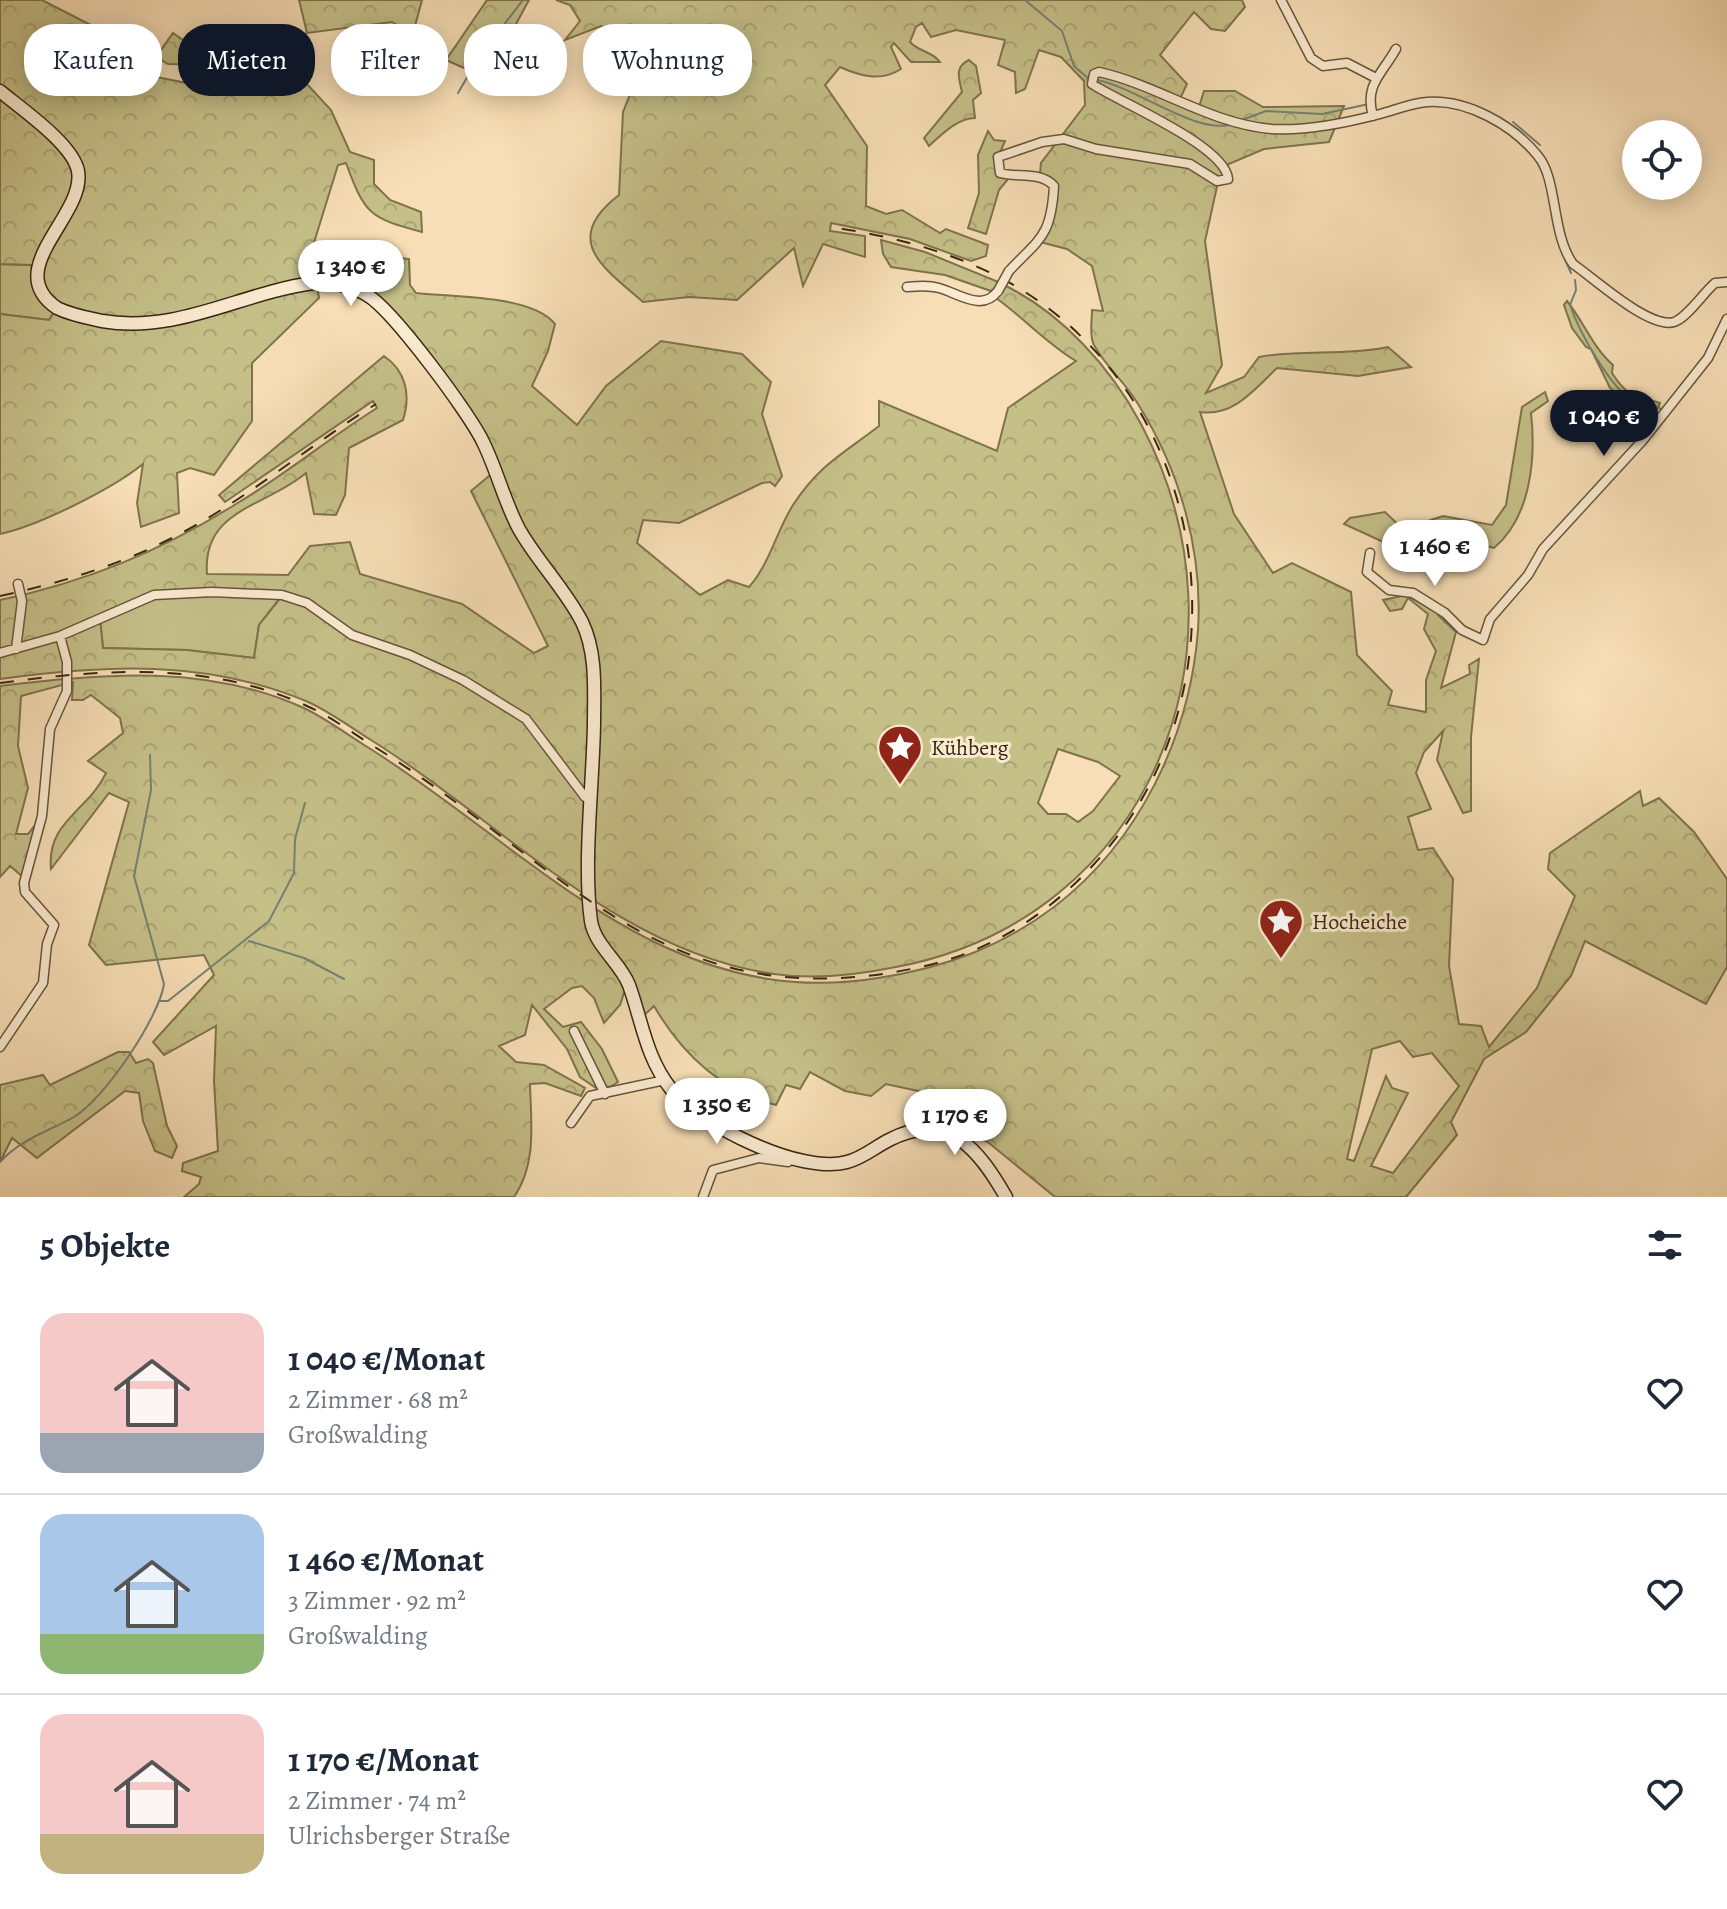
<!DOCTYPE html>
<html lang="de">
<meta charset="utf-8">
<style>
:root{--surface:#fff;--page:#f2f2f3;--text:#1f2937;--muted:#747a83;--line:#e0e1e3;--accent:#111827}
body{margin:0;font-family:Alegreya,serif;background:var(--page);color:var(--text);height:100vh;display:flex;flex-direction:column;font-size:30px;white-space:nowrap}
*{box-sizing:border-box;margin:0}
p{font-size:26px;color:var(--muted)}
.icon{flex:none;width:44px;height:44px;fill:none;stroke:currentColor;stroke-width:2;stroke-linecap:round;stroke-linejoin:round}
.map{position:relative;height:1197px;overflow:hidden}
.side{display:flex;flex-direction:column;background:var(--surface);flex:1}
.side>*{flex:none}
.banner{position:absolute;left:24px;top:24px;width:800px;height:72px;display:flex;gap:16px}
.fabs{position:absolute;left:1622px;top:120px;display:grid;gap:16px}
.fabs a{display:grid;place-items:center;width:80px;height:80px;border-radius:50%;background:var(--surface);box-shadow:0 4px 20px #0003;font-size:40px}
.price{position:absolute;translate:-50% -68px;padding:0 18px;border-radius:28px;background:#fff;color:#222;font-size:26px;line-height:52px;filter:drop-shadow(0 2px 4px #0008)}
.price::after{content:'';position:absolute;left:50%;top:48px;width:24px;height:18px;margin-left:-12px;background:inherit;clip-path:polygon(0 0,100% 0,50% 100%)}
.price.current{background:var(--accent);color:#fff}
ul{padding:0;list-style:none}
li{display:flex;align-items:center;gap:24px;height:200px;padding:0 40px}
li+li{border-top:2px solid var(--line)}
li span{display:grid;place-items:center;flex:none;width:224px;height:160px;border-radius:24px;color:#555}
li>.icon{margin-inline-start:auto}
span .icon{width:96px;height:96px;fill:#fffc;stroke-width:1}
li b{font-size:34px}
h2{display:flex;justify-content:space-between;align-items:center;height:96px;padding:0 40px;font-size:34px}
.tag{padding:0 28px;border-radius:32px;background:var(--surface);box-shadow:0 4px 20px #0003;font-size:28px;line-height:72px}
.tag.current{background:var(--accent);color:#fff}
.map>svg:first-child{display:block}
</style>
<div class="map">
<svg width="1727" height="1197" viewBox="0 0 1727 1197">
<defs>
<pattern id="forest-crowns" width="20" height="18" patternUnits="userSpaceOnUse" patternTransform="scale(2)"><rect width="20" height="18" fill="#c5bf88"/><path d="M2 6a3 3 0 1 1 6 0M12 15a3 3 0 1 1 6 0" fill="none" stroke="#aaa474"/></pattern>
</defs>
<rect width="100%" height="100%" fill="#f7deb6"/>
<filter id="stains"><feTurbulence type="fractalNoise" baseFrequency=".0025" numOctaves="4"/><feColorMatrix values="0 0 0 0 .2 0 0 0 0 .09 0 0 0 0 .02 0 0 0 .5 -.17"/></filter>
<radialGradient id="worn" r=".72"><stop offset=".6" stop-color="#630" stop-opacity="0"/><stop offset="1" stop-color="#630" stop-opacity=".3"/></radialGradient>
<path fill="#c5bf88" stroke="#7f734c" stroke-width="2" d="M0 264 31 265 56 309 49 320 0 314Z
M1567 301C1584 322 1593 348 1613 365L1612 373C1629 399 1633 394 1660 403L1657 410 1640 405 1633 408 1610 388 1591 349 1586 347 1572 328 1564 305Z
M1545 392 1548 401 1531 413C1536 458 1531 517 1494 548L1443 535 1416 557 1344 524 1350 518 1385 512 1403 529 1443 516 1492 525 1506 505 1522 407Z
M154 595H282L259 625 254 658 187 650 103 648 100 619Z"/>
<path fill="url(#forest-crowns)" stroke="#7f734c" stroke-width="2" fill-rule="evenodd" d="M0 0H42L126 43 141 74 192 84 260 78 251 66 168 64 156 57 173 33 202 54 261 51 283 58 331 110 350 152 374 160V184L390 200 421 212 422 232C370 218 365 215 346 163L338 165 312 249 315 271 379 284 402 258 409 259 410 285 416 293C452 297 533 295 555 324L548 351 532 386 577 425 606 386 661 341 742 354 771 382 762 414 782 476 775 486 770 482 762 483 679 523 643 520 637 543 700 595 728 580 749 587C770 563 776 532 793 505 820 464 843 454 879 426V401L997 451 1008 408 1076 361C1046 343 1024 318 996 298L1004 285C1062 313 1111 368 1141 424 1259 646 1151 919 896 967 857 975 815 980 774 974 619 953 499 820 371 740 350 727 329 711 306 701 205 659 106 665 0 679V600C86 582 161 551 236 504 285 475 329 438 377 408L373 401 225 502 219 495 384 356C406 371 411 395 403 420L349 448 345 495 336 515 314 514 306 473C266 507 202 509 207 574L288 575 310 546 350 542 360 574 462 604 534 653 548 646 471 491 495 471 482 439 369 295 317 284 319 298 252 363V421L214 475 190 468 177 473 179 513 141 527 137 503 143 464C112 489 38 526 0 534V314L49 320 56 309 36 287 31 265 0 264ZM154 595 282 596 259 625 254 658 187 650 103 648 100 619ZM1058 749 1098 762 1120 776 1093 811 1078 822 1066 814H1048L1038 803Z
M299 0H422L415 26 406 31 392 22 307 33Z
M487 0H529L502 50 482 76 446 60Z
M556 0H1242L1245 7 1225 31 1211 29 1194 12 1160 55 1187 84 1179 101 1198 110 1204 91H1235L1263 107 1344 106 1329 142 1264 149 1224 166 1229 174 1218 182 1205 241 1222 365 1206 393 1244 377 1259 357C1302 349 1345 356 1388 347L1411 367 1358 376 1277 368C1254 390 1233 417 1200 412L1234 514 1273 573 1292 563 1351 592 1357 655 1392 691 1388 705 1426 712V680L1436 651 1424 629 1428 614 1408 598 1402 609 1390 611 1383 600 1406 595 1439 613 1438 615 1456 632 1441 688 1470 674 1469 665 1479 659 1471 737V811L1463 813 1437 760 1443 731 1424 752 1416 773 1431 809 1408 817 1418 850 1433 848 1453 879 1449 966 1459 1024 1481 1026 1489 1047 1537 988 1575 896 1548 869 1550 853 1640 791 1643 806 1659 798 1694 832 1727 879V967L1706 1004 1585 941 1571 976 1526 1032 1484 1059 1451 1122 1457 1135 1406 1197H1055L989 1143 944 1118 932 1094 886 1084 871 1096 845 1091 810 1072 800 1089 786 1085 776 1105C721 1091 682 1054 654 1006L639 1020 626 987 620 1005 604 1023 594 998 582 986 572 988 544 1009 563 1027 581 1022 602 1049 618 1082 602 1092 580 1077 567 1049 532 1005 525 1035 499 1046 516 1062 544 1065 585 1088 581 1096 545 1083 530 1084C531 1123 537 1164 514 1197H184L199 1184 201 1177 182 1171 183 1163 218 1151 214 1081 216 1026 164 1055 153 1042 214 975 204 955 106 965 89 945 129 802 109 793 51 869C46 822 89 810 106 773L88 761 123 733 120 718 91 695 83 700H72L73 682 21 696 18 746 28 788 16 834H28L42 816 23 877 10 866 0 877V686C102 673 210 664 306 709 328 720 348 735 369 748 533 851 665 1013 878 978 944 968 1001 947 1054 907 1139 842 1190 736 1198 630 1203 551 1180 471 1138 404 1126 383 1105 366 1094 345 1089 337 1092 320 1092 310L1103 311 1092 266 1067 249 1040 242C1047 220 1063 190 1040 174L1041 163 1085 105 1084 81 1061 57 1039 50 1025 89 1016 93 1015 72 998 65 1005 40 956 30 931 37 922 23 916 27 910 42C919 52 932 51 940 62H911L894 43 891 47 901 69C881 82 860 76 840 67L825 85 867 146 866 206 886 214 902 210 940 233 946 229 988 245 986 256 971 261 910 239 831 223 830 231 865 236V257L823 244 803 286 794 248 737 300 689 297 643 302C604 268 560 240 619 195L623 112 644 60 660 50 635 36 601 26 565 40 580 21 570 5ZM1400 1041 1413 1057 1432 1053 1459 1086 1393 1173 1371 1166 1408 1093 1392 1088 1386 1076 1354 1161 1347 1159 1372 1049Z
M969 60 976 66 981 93 973 100 975 118C958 118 942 134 929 146L924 138 962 92C959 78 954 67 969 60Z
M988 131 994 140 1005 141 999 155 1000 175 1008 179 999 190 986 234 968 228 979 193 978 155Z
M881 240 925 252 1001 283 991 291 945 275 891 267 883 254Z
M118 1052H129L136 1063 148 1059 153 1063 167 1126 177 1146 172 1158 155 1151 143 1121 139 1093 125 1091 37 1158 12 1138 0 1162V1085L43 1075 50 1085Z"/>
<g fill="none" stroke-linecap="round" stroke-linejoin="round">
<path stroke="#768073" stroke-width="2" d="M1025 0 1062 31 1074 66 1090 80
M1096 80C1135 86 1197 136 1232 124
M458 93 479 57 523 0
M1242 120 1266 111 1322 114 1369 104
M1513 122 1540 145
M1564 257 1571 273
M1575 280 1576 290 1570 305C1580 334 1609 385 1634 403L1646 400 1661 409
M249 941 304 958 344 979
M161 1001H168L269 921 294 873 295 839 305 803
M0 1162C21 1139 47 1132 74 1117 104 1099 159 1018 164 984L134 876 151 790 150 755"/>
<g stroke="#68553a" stroke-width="11">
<path id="street" d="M1281 0 1311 58 1323 66 1347 63 1374 77
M1373 116C1364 85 1382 74 1396 49
M1009 271C1040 238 1051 237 1054 186 1040 171 1018 178 1000 173L998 157 1042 142 1064 139 1096 149 1190 164 1217 181 1228 179C1226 146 1119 102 1092 84L1094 74 1099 72C1158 85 1210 124 1272 129 1307 131 1346 123 1380 114 1395 110 1412 103 1427 102 1467 99 1513 125 1538 156 1558 180 1551 233 1573 264 1595 279 1649 329 1674 322 1687 318 1704 292 1715 283L1727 282
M907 287C918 286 929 285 939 288 960 294 982 312 998 291
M1370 553 1367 572 1389 590 1413 593 1445 613 1462 630 1483 640 1490 619 1528 575 1543 549 1643 440 1708 358 1727 319
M16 649 22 601 18 584
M0 653 60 636 154 595 212 592 282 595 307 603 352 635 410 655 463 680 526 719 585 797 592 800
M574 1031 605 1094
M0 1047 43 983 47 944 54 925 25 892 24 883 42 816 50 729 67 691V662L60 636
M571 1123 590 1096 665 1080
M703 1197 713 1170 759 1158 788 1162"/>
</g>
<g stroke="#392711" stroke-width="15">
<path id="secondary" d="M0 91C20 108 73 144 78 171 86 216 0 269 57 308 71 315 88 318 102 321 178 334 240 293 313 283 329 281 353 286 367 295 392 309 470 414 483 442 497 470 504 501 519 529 537 561 565 589 582 622 597 653 594 690 594 724 593 784 583 864 591 921 595 946 620 962 629 985 642 1021 646 1058 671 1089 701 1125 800 1175 847 1162 863 1158 875 1147 889 1140 948 1109 979 1150 1006 1197"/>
</g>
<use href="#street" stroke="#faead0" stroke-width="8"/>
<use href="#secondary" stroke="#faead0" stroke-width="12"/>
<path stroke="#392711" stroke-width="2" stroke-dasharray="14 14" stroke-linecap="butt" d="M0 596C60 583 117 566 172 538 245 501 307 447 376 404
M0 683C103 669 210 661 307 706 332 717 355 735 378 749 571 870 669 1024 925 966 1004 948 1071 898 1119 834 1246 662 1205 400 1017 287 961 254 894 236 830 227"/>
<g stroke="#68553a" stroke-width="11" stroke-linecap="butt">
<path id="street-bridge" d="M998 291 1009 271"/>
</g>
<use href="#street-bridge" stroke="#faead0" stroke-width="8"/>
</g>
<defs>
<g id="sight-pin" transform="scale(2.3)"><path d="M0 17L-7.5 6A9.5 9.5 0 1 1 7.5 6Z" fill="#8f2418" stroke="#faead0"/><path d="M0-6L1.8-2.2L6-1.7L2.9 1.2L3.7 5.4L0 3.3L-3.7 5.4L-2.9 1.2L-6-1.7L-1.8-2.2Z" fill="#fff"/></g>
</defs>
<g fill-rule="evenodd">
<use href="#sight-pin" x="900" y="747"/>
<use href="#sight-pin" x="1281" y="921"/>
</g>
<g text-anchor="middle" stroke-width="6" stroke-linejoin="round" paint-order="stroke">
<g font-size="22" fill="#392711" stroke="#faead0" text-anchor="start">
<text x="931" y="755">Kühberg</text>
<text x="1312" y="929">Hocheiche</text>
</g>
</g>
<rect width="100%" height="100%" filter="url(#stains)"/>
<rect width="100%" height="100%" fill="url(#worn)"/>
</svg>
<div class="fabs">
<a><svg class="icon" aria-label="locate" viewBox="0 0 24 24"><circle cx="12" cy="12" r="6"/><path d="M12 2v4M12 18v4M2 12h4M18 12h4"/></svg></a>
</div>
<b class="price" style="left:351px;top:308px">1 340 €</b>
<b class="price current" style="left:1604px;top:458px">1 040 €</b>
<b class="price" style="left:1435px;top:588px">1 460 €</b>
<b class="price" style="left:717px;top:1146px">1 350 €</b>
<b class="price" style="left:955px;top:1157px">1 170 €</b>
<div class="banner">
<a class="tag">Kaufen</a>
<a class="tag current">Mieten</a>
<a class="tag">Filter</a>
<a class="tag">Neu</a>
<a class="tag">Wohnung</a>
</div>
</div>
<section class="side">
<h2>5 Objekte<svg class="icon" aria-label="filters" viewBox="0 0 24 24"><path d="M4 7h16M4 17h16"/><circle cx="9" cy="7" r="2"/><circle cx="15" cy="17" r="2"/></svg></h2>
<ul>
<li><span style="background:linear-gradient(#f6c9c9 75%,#9aa5b1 0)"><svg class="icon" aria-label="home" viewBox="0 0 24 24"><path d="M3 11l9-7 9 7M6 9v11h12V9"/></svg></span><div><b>1 040 €/Monat</b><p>2 Zimmer · 68 m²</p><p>Großwalding</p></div><svg class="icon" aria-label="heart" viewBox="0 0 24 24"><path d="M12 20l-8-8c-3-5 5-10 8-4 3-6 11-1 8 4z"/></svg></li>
<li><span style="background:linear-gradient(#a9c7e8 75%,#8fb573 0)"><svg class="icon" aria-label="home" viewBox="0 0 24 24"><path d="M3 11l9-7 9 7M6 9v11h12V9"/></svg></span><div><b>1 460 €/Monat</b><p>3 Zimmer · 92 m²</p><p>Großwalding</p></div><svg class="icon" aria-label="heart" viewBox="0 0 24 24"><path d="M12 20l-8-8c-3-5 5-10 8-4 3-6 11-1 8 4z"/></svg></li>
<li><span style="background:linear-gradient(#f6c9c9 75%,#c2b280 0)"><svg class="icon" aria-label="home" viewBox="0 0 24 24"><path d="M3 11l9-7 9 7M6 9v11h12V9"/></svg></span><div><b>1 170 €/Monat</b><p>2 Zimmer · 74 m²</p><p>Ulrichsberger Straße</p></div><svg class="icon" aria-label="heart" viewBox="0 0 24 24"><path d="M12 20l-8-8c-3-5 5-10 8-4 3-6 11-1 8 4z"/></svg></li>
</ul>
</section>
